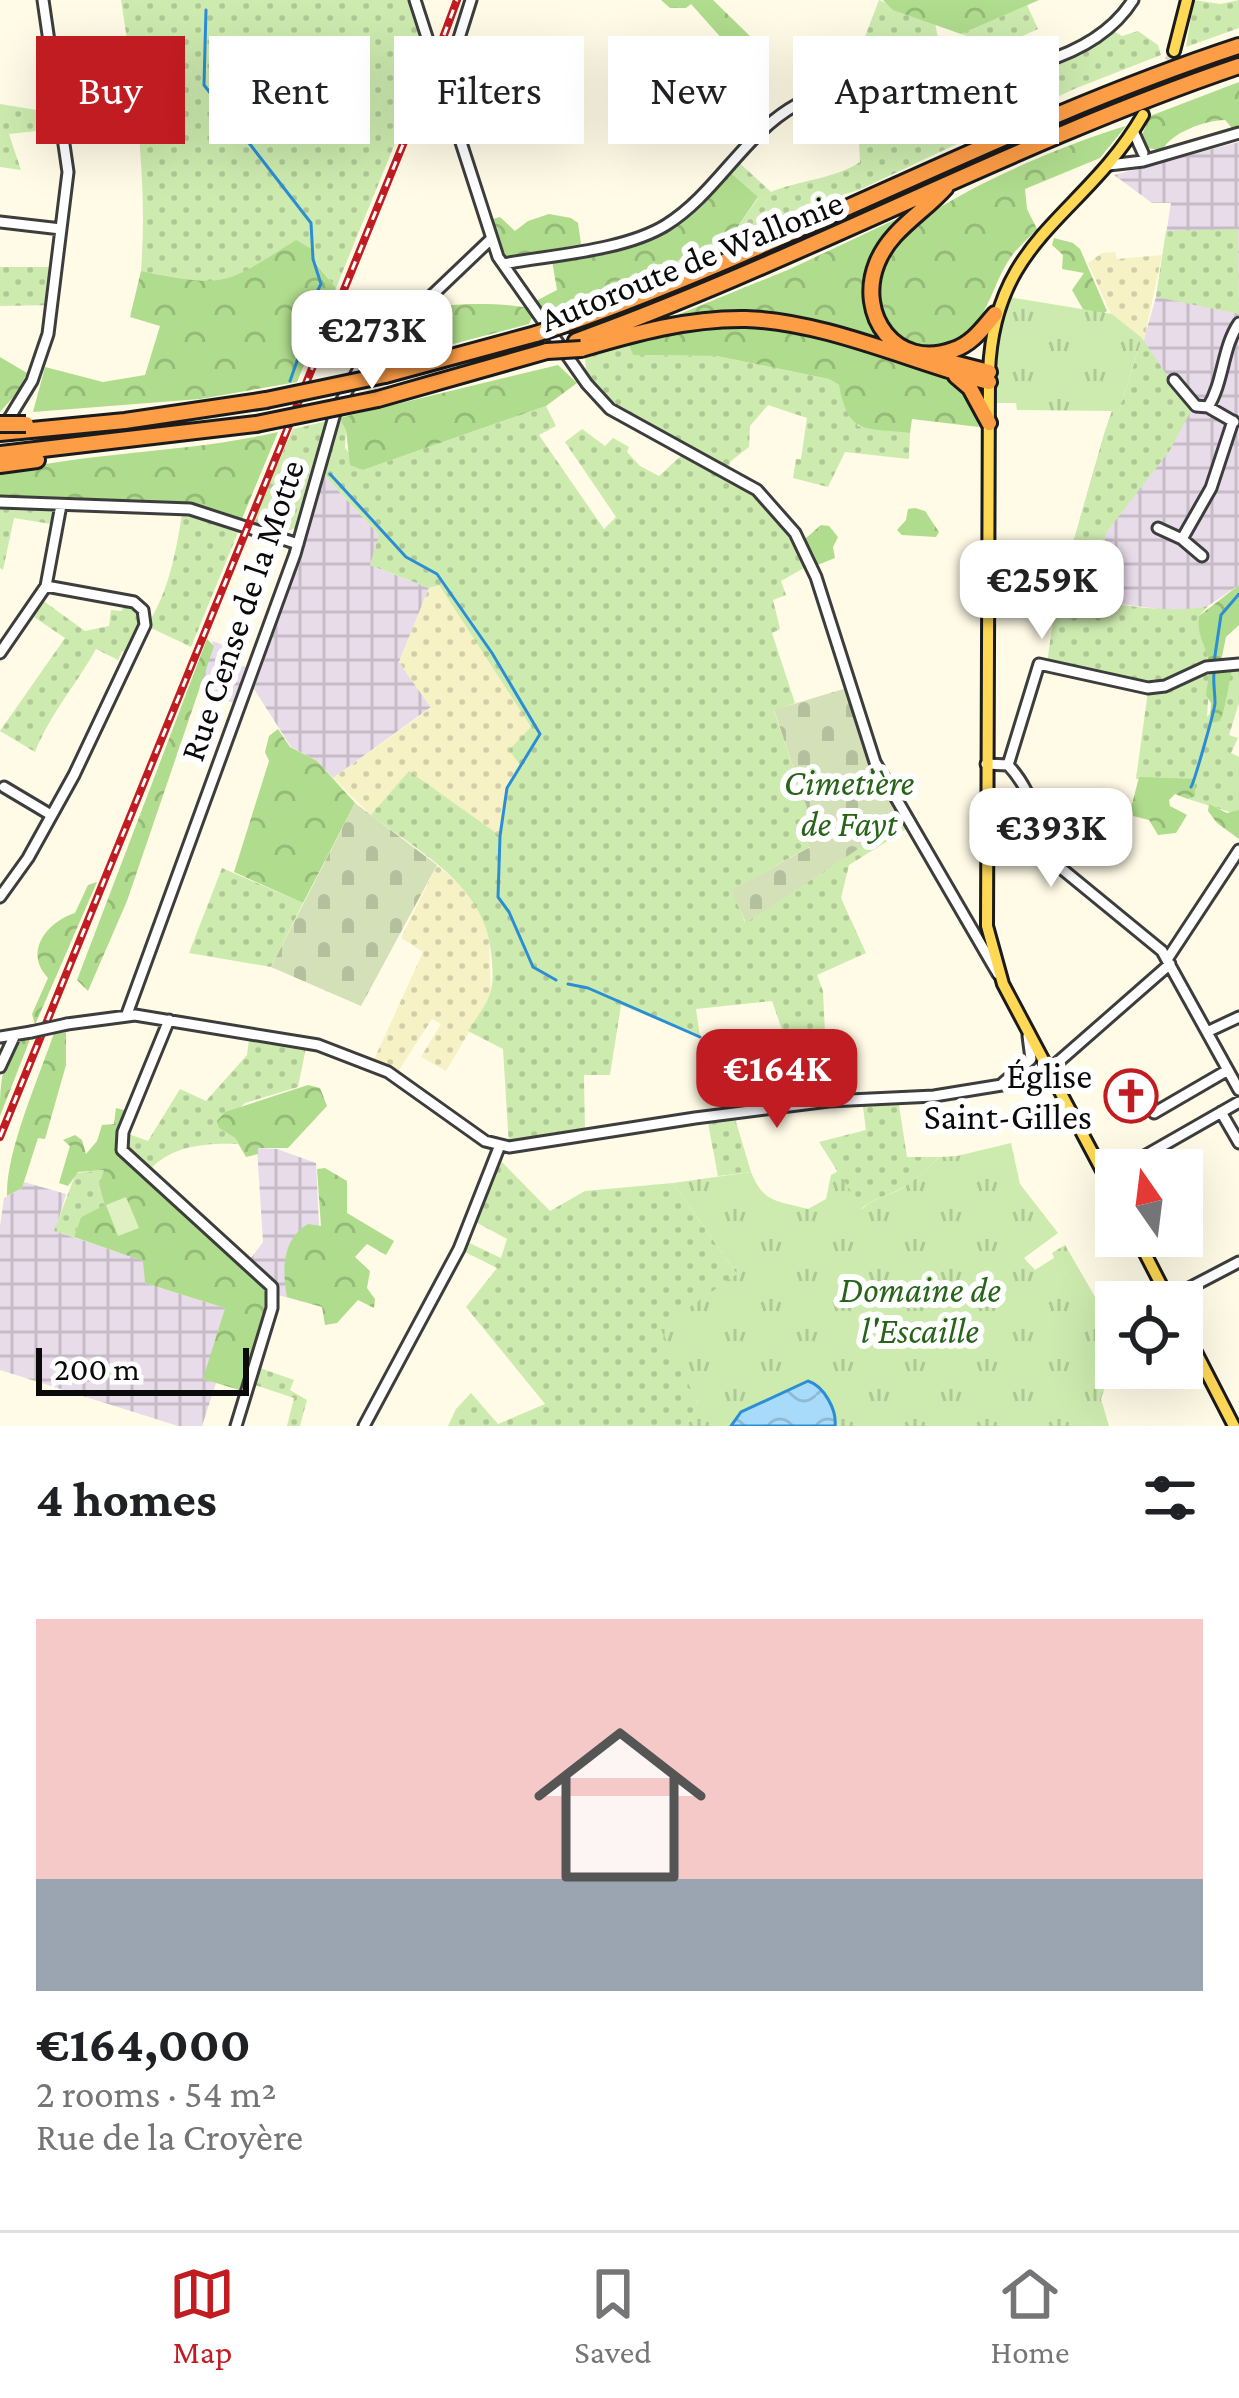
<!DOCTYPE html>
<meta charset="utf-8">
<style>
:root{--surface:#fff;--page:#f6f6f6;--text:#202124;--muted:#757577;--line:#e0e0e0;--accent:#c01c21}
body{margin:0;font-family:"Crimson Pro",serif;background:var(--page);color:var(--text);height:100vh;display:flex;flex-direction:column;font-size:45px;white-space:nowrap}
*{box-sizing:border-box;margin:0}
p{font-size:39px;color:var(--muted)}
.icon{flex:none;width:66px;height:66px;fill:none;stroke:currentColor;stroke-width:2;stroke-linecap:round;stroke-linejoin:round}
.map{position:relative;height:1426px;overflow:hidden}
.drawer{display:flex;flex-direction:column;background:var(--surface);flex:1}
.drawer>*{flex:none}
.guide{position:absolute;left:36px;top:36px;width:1167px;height:108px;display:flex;gap:24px}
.needle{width:78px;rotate:346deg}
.controls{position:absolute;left:1095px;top:1149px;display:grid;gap:24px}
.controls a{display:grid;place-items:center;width:108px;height:108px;border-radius:0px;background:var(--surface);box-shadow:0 12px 48px #0002;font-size:60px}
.scale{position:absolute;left:36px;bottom:30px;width:213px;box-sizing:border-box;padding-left:12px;border:6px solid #0a0a0a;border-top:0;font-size:33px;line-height:42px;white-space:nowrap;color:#0a0a0a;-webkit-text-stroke:9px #fff;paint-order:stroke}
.price{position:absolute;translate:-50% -102px;padding:0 27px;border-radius:24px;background:#fff;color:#222;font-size:39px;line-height:78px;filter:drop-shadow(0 3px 6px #0008)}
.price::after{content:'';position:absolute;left:50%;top:72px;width:36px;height:27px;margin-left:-18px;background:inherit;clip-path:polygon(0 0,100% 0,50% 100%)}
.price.on{background:var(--accent);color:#fff}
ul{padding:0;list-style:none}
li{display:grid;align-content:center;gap:24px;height:636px;padding:0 36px}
li span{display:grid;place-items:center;height:372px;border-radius:0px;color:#555}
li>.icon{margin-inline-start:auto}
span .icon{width:216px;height:216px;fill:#fffc;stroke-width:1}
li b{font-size:51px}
h2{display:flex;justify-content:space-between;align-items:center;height:144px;padding:0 36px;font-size:51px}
.tag{padding:0 42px;border-radius:0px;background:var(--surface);box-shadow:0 12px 48px #0002;font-size:42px;line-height:108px}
.tag.on{background:var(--accent);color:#fff}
.tabs{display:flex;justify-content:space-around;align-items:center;height:168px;border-top:3px solid var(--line);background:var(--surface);font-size:33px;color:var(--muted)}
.tabs a{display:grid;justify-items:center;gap:6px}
.tabs .on{color:var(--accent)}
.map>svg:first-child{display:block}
</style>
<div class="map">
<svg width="1239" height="1426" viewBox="0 0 1239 1426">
<defs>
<pattern id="industrial-grid" width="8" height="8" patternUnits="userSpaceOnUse" patternTransform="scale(3)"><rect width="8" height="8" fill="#e9dcea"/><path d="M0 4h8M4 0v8" fill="none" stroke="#c6bbc7"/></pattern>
<pattern id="farmland-dots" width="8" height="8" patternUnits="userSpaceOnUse" patternTransform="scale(3)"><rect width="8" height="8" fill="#f6f2c6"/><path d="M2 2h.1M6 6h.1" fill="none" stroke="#d2cea9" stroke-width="1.8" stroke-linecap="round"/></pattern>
<pattern id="grass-dots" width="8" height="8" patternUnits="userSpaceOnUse" patternTransform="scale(3)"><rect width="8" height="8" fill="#cdebaf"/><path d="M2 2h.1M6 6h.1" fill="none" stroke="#afc895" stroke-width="1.8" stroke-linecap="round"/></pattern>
<pattern id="forest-crowns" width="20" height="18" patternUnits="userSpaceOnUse" patternTransform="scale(3)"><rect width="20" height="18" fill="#b0dc8d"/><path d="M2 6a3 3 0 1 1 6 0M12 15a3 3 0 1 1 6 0" fill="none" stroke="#96bb78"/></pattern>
<pattern id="cemetery-stones" width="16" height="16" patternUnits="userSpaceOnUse" patternTransform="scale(3)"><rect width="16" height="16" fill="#d3e0b8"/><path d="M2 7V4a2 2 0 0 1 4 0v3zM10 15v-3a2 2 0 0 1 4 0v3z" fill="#b4bf9d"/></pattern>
<pattern id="park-tufts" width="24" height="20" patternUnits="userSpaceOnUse" patternTransform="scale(3)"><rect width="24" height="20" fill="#cdebaf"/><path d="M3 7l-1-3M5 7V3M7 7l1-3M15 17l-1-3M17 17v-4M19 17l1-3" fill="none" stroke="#afc895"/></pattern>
<pattern id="water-waves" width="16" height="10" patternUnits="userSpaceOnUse" patternTransform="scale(3)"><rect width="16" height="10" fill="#a8dafa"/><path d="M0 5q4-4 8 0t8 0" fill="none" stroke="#8fbad5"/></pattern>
</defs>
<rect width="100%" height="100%" fill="#fffbe6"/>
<path fill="url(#industrial-grid)" d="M1239 142V585L1208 606 1182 612 1097 601 1055 606 1105 431 1112 411H1119L1144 339 1156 297 1171 203H1152L1114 175Z
M321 472 380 536 370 565 429 588 399 662 431 707 333 778 317 761 291 747 254 689 245 687 239 705 197 689 213 647 212 641 238 650 234 663 251 669Z
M257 1148 277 1149 316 1163 323 1307 274 1294 248 1262 263 1242Z
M24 1182 66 1194 55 1231 144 1261 145 1283 225 1308 204 1379 216 1383 202 1426H178L0 1370V1226L4 1198 22 1188Z"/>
<path fill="url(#farmland-dots)" d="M1115 252 1117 259 1162 255 1144 340 1111 314 1088 263 1102 253Z
M439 585 531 727 521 764 507 788 500 836 410 772 371 815 333 778 431 708 399 662 429 588Z
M437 865 463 888 481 912 489 939 491 995 446 1071 421 1057 441 1024 432 1019 395 1076 372 1064 423 952 401 938Z"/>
<path fill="url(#grass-dots)" d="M121 0H414L429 60 336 288 313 259 224 281 199 282 141 271C148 179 135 91 121 0Z
M879 0 935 23 945 73 869 85 867 70 859 65V52Z
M1194 0 1220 4 1239 0V28L1186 47Z
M1027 5 1038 29 1009 42 1007 52 961 34Z
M1110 29 1122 36 1138 31 1158 45 1161 55 1074 89 859 190 811 204 814 212 683 270 674 262 734 232 758 198 725 168 734 158 771 192C799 180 835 179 860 162L859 142 865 140 858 92 874 90 882 137 917 132 950 110 959 78 1027 67Z
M0 104 61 114 63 128 9 134 21 170 0 167Z
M1238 229 1239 314 1156 297 1166 231Z
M0 267H56L53 305 0 306Z
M1142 338 1191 411 1170 450 1106 533 1094 597 1097 601C1130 607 1177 613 1208 606L1199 616 1210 669 1207 717 1223 698 1233 665 1239 668V703L1229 735 1238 738 1231 753 1239 757V810L1233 813 1188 799 1195 796V779H1136L1148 691 1046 671 1055 606 1105 431 1112 411H1119Z
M628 343 633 355 717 356 829 379 839 385 858 426 910 433 909 459 845 452 828 487 793 478 796 459H801L807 418 768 405 750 426 749 447 731 461 727 471 770 502 811 564 781 581 786 595 773 600 780 629 772 633 795 703 774 711 815 832 811 846 732 890 745 922 905 818 910 827 849 865 841 898 866 953 817 975 823 991 826 1053 794 1064 772 1001 696 1009 700 1037 621 1005 610 1075H584L585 1137 509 1147 503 1049 468 1031C476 1018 488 1004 491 990 494 978 492 965 491 952 485 885 419 852 371 815L409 771 499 835 507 788 520 765 509 750 531 727 439 585 429 588 370 565 379 535 321 472 339 418 346 430 345 448 363 470 546 406 556 426 539 435 604 529 616 517 565 442 582 429 605 446 613 438 629 447 627 452 640 466 659 476 686 451 634 425 587 384 585 357Z
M327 421 298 527 282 533 252 522 293 429Z
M0 502 61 505 57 525 14 518 3 570 0 568Z
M183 508 239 530 191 647 147 626C170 589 176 551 183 508Z
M42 600 85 631 109 626 111 610 122 611 123 600 134 602 145 617 132 655 122 651 118 660 96 649C76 685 50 714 35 752L0 731 65 638 31 615Z
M222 868 303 903 271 967 189 953Z
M250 1032 307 1043 298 1087 245 1103 219 1128 235 1138 238 1144C202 1143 169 1146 146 1174L127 1158 123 1132 148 1141 180 1089 206 1101 247 1055Z
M898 1099 907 1157H940C926 1168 915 1183 898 1190 884 1197 874 1198 861 1209L819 1142 866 1130 862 1100Z
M734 1115 751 1172 718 1176 707 1118Z
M496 1156 550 1211 585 1191 673 1183 737 1274 689 1379 698 1404 686 1426H448L456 1409 471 1393 498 1424 545 1404 466 1307 497 1268 459 1249 463 1240 501 1258 507 1239 472 1220Z
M105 1170 99 1186 106 1205 81 1217 74 1237 54 1231 76 1173Z
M260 1368 294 1380 290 1390 307 1400 300 1426H287L294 1398 255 1385Z"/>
<path fill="url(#forest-crowns)" d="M661 0H713L754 40 758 51 746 62 740 59 691 4 686 8H670Z
M883 0H1039L961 34 893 10Z
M1239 82V127L1232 128 1225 120C1203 121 1173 132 1162 150L1147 148 1142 135 1150 116Z
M1126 126 1100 158 1025 189 1027 209 1037 229C1027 240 1014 250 1007 263 992 288 985 324 959 340 900 376 850 294 890 246 931 199 1064 144 1126 126Z
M725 168 758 197 734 232 675 262 683 270 560 314 535 311 529 324 366 367C379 348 395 321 417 311 440 302 509 302 532 309L530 304 557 290 551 255 636 239 667 224Z
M909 213C858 260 845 304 901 352L820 328 660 322 790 269Z
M549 214 571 218 578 223 581 244 507 258 489 220 500 217 515 231 528 221Z
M1054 238 1073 243 1080 249 1107 311 1102 314 1084 311 1072 290 1084 273 1062 269 1063 255 1052 245Z
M296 240 313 250V260L336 288 297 382 200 399 33 412 45 367 103 382 145 375 160 326 130 317 141 271C226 288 223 286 296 240Z
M746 325C788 330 927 360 956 386 968 397 974 412 979 427L912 419 910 433C863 427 849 436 839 385L829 379 717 356 633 355 628 343 670 332Z
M0 357 27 373 17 393 0 412Z
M558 365 577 383 546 406 363 470 350 465 346 430 339 418Z
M278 432 241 521 172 502 0 497V473C91 451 187 453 278 432Z
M915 508 925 511 939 532 936 537 902 535 897 530 906 520 908 509Z
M821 525 829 526 838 537 833 547 835 558 815 566 805 539Z
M1239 585V625L1226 637 1220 666 1233 665C1228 684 1227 704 1220 721L1210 723 1211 703 1206 695C1208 680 1211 668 1207 655 1203 640 1197 634 1199 616Z
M207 639 214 646 127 901 88 991 77 980Z
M278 729 290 747 317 761 355 803 303 903 234 872 269 761 265 752 269 736Z
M1139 777 1195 779V796L1188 799 1175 794 1169 800 1170 806 1187 815 1176 833 1158 835 1149 820 1133 816 1131 808Z
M1209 804 1227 813 1239 810V839L1217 823 1208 811Z
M97 882 35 1025 32 1014 48 978C23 952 47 922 75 913L88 885Z
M66 1031V1065L45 1139 38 1138 22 1188 7 1196C6 1150 39 1078 54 1033Z
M31 1037 0 1116C0 1089 0 1044 31 1037Z
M308 1085 320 1088 327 1106 288 1148H258V1154L246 1157 235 1138 219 1128 217 1121 225 1112Z
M116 1108 131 1112 122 1149 274 1294 246 1392 203 1379 225 1308 145 1283 143 1261 74 1237 81 1217 105 1205 99 1185 104 1170 78 1172 68 1186 59 1183 70 1146 63 1140 75 1135 82 1140 86 1154 97 1141 102 1125 114 1124Z
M325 1168 347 1181V1213L394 1241 386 1255 367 1244 355 1257 370 1271 367 1288 375 1299 374 1308 358 1300 337 1323 325 1325 322 1307 287 1297C282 1270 282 1239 308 1224L321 1226 317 1169Z"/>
<path fill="url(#cemetery-stones)" d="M850 687 869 748 905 818 746 923 731 890 810 847 805 836 815 832 774 710Z
M355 803 437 865 361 1006 271 967Z"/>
<path fill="url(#park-tufts)" d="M1008 297 1112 314 1142 338 1119 411 1017 410 1016 403H997V342Z
M1011 1143 1020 1184 1058 1233 1024 1258 1035 1270 1054 1258 1052 1253 1065 1245 1116 1333V1352L1101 1399 1109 1426H686L698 1403 660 1328 737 1274 673 1183 751 1172C764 1204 777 1200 808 1209L826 1199 831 1175 838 1171 862 1209C874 1198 884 1197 899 1190 915 1182 926 1168 940 1157L957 1156Z"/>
<path fill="#e0f1c1" d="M126 1197 139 1228 118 1236 106 1205Z"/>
<path fill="url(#water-waves)" stroke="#2b8ed4" stroke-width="3" d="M808 1381C824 1386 837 1410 835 1426H731L741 1412Z"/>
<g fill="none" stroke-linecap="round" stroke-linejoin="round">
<path stroke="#2b8ed4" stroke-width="3" d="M206 10 204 85 311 223 313 259 321 284 303 320 302 347 290 381
M330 474 406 557 437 574 492 653 540 734 507 788 500 836 498 897 509 912 533 967 556 980
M1214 662 1221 615 1239 594
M1191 787C1194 783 1215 709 1215 703 1215 692 1213 684 1214 673
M568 984 588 988 700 1037"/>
<path stroke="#dad7c5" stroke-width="10" stroke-dasharray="10 5" stroke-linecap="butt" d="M1143 115 1174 51"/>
<g stroke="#3d3d3d" stroke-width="15">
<path id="minor" d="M415 0 498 257 587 384 610 409 757 490 795 533 816 577 875 762 998 974
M443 89 471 0
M1133 131 1143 153
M1109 165 1143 161 1239 133
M0 222 61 229
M503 264C551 255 624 251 666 225 716 194 744 134 796 105 893 70 1071 98 1133 0
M1174 380 1196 406 1208 407 1234 422
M1208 407C1224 381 1222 348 1239 323
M5 425 32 381 48 334 68 172 43 0
M0 502 190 509 298 544
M1158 528 1182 539 1211 488 1233 421
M1182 539 1202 556
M0 653 46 586 61 505
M986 764 1008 765C1037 795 1038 836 1062 869L1162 951 1239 1090
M1008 765 1039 664 1148 688 1165 686 1206 667 1239 664
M4 787 51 815
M0 897 28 858 74 775 145 625 143 610 134 602 46 586
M1168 958 1239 850
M127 1014 295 554 335 413 363 361 490 240
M169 1020 123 1132 122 1150 272 1287V1308L236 1426
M67 1024 135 1015 318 1045 388 1072 485 1141 509 1147 695 1118 829 1101 934 1096 1014 1083 1049 1070 1170 964
M1207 1032 1239 1017
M0 1037 31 1032
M0 1067 14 1037
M1003 1083 1031 1059 1028 1036
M1221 1112 1239 1143
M1154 1113 1228 1070
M1120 1170 1239 1102
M1168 1299 1239 1262
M364 1426 459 1249 500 1145"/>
</g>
<g stroke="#1b1b1b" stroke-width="16">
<path id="major" d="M1174 51 1187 0
M1116 1197 1003 984 987 926 989 372C994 237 1084 217 1143 115
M1136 1236 1170 1302
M1182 1325 1234 1426"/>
</g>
<g stroke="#1b1b1b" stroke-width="20">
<path id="highway" d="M946 187C923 213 890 230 877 263 856 315 896 371 953 350 972 344 983 328 995 314
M566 324C795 243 1008 122 1239 46
M576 341C801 260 1012 143 1239 66
M581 349C635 333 689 318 746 319 824 321 913 362 989 382
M930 357 989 372
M385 375 536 334
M956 376 970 388 989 423
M378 399 547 351
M0 433 125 421 266 400
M0 454 256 424
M0 465 37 460"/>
</g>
<use href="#minor" stroke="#fff" stroke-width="9"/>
<use href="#major" stroke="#ffd856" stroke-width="10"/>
<use href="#highway" stroke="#fd9d46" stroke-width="14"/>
<g stroke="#c01c21" stroke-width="8">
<path id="rail" d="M0 1137 408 132 457 0"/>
</g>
<use href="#rail" stroke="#fff" stroke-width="3" stroke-dasharray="9" stroke-linecap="butt"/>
<g stroke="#3d3d3d" stroke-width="15" stroke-linecap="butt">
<path id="minor-bridge" d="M31 1032 67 1024"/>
</g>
<g stroke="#1b1b1b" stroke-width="20" stroke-linecap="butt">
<path id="highway-bridge" d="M536 334 566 324
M547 351 581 349
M266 400 385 375
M0 424H26
M256 424 378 399"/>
</g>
<use href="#minor-bridge" stroke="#fff" stroke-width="9"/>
<use href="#highway-bridge" stroke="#fd9d46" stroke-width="14"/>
</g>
<defs>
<g id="church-ring" transform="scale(2.7)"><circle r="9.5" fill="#fff" stroke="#c01c21" stroke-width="1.5"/><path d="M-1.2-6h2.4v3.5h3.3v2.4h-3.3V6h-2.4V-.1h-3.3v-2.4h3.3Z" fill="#c01c21"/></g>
</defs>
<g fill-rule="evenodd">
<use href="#church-ring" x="1131" y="1096"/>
</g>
<g text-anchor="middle" stroke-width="12" stroke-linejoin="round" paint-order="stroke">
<g font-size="36" fill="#0a0a0a" stroke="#fff">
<text transform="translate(691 260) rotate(-22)" y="13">Autoroute de Wallonie</text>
<text transform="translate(241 610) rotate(-71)" y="13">Rue Cense de la Motte</text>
</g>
<g font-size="36" font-style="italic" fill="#276318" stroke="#fff">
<text x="849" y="795">Cimetière<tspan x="849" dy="41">de Fayt</tspan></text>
<text x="920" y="1302">Domaine de<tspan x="920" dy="41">l'Escaille</tspan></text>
</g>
<g font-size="36" fill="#0a0a0a" stroke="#fff" text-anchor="end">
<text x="1092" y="1088">Église<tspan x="1092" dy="41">Saint-Gilles</tspan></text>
</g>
</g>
</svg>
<div class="controls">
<a><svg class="needle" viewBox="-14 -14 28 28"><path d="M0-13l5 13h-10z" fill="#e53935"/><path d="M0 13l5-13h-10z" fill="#757577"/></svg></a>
<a><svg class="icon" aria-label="locate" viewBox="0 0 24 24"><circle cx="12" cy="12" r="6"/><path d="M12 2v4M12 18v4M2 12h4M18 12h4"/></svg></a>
</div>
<div class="scale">200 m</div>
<b class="price" style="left:372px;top:392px">€273K</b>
<b class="price" style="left:1042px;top:642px">€259K</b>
<b class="price" style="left:1051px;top:890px">€393K</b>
<b class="price on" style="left:777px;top:1131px">€164K</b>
<div class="guide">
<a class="tag on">Buy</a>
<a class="tag">Rent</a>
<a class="tag">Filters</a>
<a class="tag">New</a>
<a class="tag">Apartment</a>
</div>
</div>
<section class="drawer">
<h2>4 homes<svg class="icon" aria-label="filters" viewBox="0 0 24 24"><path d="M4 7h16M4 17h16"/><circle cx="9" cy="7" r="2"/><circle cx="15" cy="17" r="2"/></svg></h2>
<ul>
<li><span style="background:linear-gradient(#f6c9c9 70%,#9aa5b1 0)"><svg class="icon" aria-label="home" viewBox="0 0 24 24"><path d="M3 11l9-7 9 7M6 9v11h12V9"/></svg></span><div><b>€164,000</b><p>2 rooms · 54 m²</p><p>Rue de la Croyère</p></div></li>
</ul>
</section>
<nav class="tabs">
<a class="on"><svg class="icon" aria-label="map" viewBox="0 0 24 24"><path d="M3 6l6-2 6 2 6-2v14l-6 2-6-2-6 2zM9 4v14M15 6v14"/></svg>Map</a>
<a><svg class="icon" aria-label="saved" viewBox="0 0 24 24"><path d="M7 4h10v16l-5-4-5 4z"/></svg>Saved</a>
<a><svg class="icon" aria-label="home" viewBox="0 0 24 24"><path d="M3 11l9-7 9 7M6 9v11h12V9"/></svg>Home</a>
</nav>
